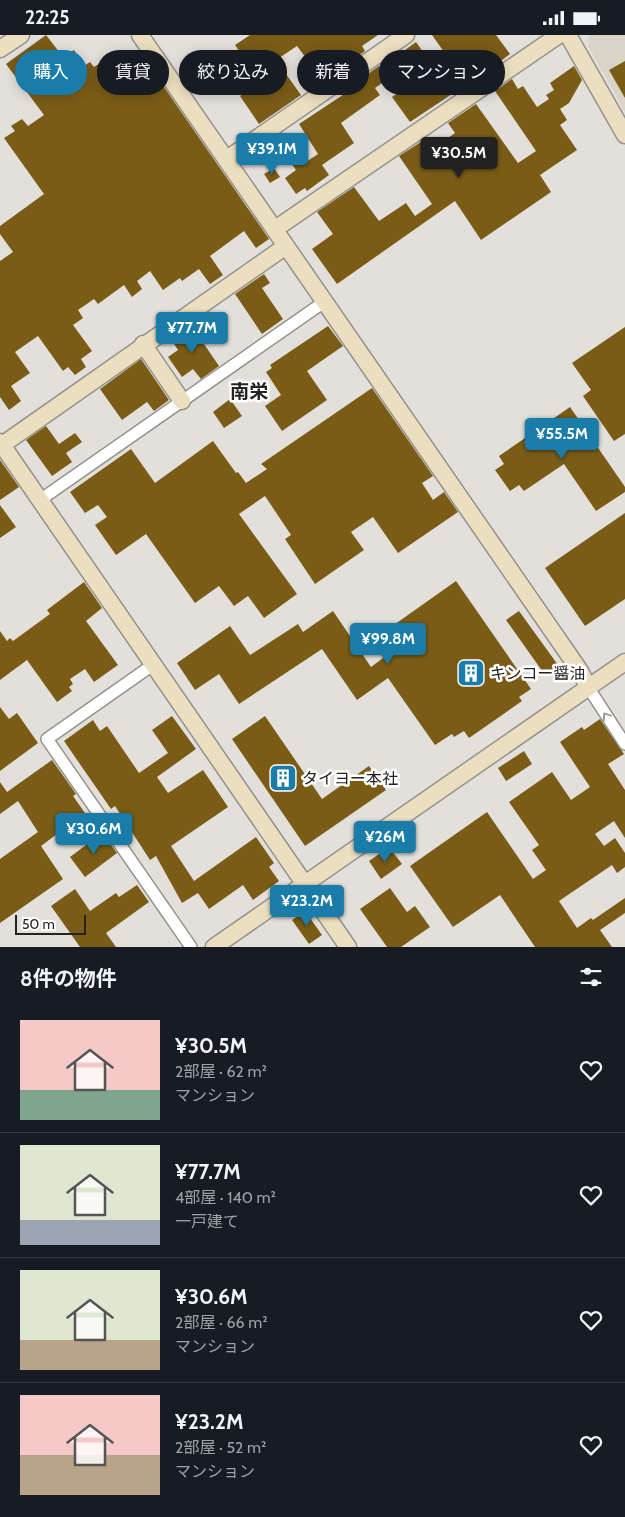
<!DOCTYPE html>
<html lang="ja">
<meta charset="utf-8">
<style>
:root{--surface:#171b24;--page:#242831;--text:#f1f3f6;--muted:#9ea1a6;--line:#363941;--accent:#1a7da9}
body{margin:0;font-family:Cabin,"Noto Sans JP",sans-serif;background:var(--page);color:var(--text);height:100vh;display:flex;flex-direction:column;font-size:19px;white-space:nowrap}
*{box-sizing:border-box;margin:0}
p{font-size:16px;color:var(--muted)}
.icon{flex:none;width:28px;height:28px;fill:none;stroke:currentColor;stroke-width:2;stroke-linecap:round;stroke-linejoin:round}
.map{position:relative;height:912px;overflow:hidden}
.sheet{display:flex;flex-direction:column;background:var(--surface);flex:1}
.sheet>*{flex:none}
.banner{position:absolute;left:15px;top:15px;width:595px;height:45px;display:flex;gap:10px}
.scale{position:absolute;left:15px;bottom:12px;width:71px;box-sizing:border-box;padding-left:5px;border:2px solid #242321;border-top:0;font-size:14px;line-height:18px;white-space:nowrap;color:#242321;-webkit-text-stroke:4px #fff;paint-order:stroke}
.price{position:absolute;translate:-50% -42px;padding:0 11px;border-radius:5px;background:var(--accent);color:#fff;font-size:16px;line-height:32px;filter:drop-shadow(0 1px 2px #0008)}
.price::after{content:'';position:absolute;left:50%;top:30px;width:15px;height:11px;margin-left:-8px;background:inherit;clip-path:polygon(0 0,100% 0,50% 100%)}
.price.current{background:#222;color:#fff}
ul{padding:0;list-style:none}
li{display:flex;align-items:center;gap:15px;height:125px;padding:0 20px}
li+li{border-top:1px solid var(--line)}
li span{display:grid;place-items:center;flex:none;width:140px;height:100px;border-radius:0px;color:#555}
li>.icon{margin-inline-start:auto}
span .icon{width:60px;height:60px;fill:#fffc;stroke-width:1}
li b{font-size:21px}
h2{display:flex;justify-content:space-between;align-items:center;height:60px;padding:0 20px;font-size:21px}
.tag{padding:0 18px;border-radius:22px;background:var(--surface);box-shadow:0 2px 12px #0003;font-size:18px;line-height:45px}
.tag.current{background:var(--accent);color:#fff}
.status{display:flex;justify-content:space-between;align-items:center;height:35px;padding:0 25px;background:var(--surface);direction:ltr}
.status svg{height:14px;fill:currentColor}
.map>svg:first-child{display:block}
</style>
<div class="status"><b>22:25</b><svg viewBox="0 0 49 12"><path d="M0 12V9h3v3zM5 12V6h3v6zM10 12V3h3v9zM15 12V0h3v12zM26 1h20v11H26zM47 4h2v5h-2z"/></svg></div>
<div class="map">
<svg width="625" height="912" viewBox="0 0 625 912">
<rect width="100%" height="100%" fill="#e3e0db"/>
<path fill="#dad4c8" d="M589 0H625V77L588 11Z"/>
<path fill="#7a5c16" d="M46 0 63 22 74 15 84 31 90 27 94 32 105 25 128 58 155 39 269 204 256 213 244 196 210 221 223 240 210 249 199 234 182 246 180 243 163 255 150 236 137 246 142 254 132 262 124 250 98 269 94 264 78 275 83 283 73 290 92 316 81 324 86 332 75 340 68 332 63 336 38 301 15 317 30 338 11 351 21 366 9 375 0 362V226L13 217 0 199V191L44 159 4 103 15 96 11 91 22 84 28 91 44 80 6 29Z
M250 0H378L362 11 365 16 323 46 297 11 276 25 301 60 259 89 240 61 260 47 235 10Z
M432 0H496L510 19 467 51 459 39 445 49 452 59 410 87 392 62 412 48 394 23 416 7 430 27 444 17Z
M625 26V63L609 35Z
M379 31 388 44 375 53 380 60 341 88 354 108 322 130 329 140 307 156 305 153 296 159 285 143 296 135 282 115 293 107 306 127 318 119 299 89 364 46 362 43Z
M574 31 582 45 569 68 560 74 567 85 560 90 577 115 540 140 551 157 481 205 455 166 337 249 312 214 333 199 317 177 354 152 379 186 406 168 415 181 432 169 399 121 424 105 431 115 455 98 448 88 476 69 518 128 536 116 495 56 512 44 518 54 523 51 537 72 549 64 546 60 554 55 550 48Z
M274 133 280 142 270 148 264 139Z
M264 239 270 248 262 253 283 284 262 299 235 259Z
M191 290 219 331 201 344 193 334 182 342 168 322 178 315 171 304Z
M328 291 343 311 307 336 327 365 282 396 265 371 281 360 266 337 272 333 270 330Z
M625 292V399L614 406 583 361 591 355 572 328Z
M141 324 169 365 154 376 147 367 122 385 100 354Z
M372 353 433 441 422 448 433 465 444 457 458 477 398 518 373 482 351 497 364 515 315 549 285 504 291 500 265 461 239 479 297 559 264 583 248 561 234 571 219 551 195 568 146 499 116 520 95 490 107 482 98 470 85 478 70 457 131 414 155 448 213 406 236 438 238 437 246 448 267 434 261 429Z
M230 364 242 381 224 393 213 377Z
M570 372 625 452V457L596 476 564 429 524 456 519 450 510 456 495 435 504 429 499 421Z
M46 391 59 409 75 398 82 407 66 418 72 427 52 441 26 405Z
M0 425 19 452 0 465Z
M0 470 16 492 0 503Z
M625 478V564L585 591 545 533Z
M456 546 531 654 519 662 522 666 469 703 464 696 454 702 452 699 435 710 388 643 357 665 322 614 239 669 219 639 195 655 177 628 230 591 250 620 298 589 303 597 333 576 371 632 402 609 391 592Z
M84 547 102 573 86 586 118 630 94 647 85 634 70 644 73 649 69 652 72 656 57 667 27 625 0 645V596L7 606 10 603 13 606 50 579 47 575Z
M519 576 558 630 545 640 506 585Z
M0 672 9 684 17 678 38 708 0 736Z
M172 681 196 714 157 742 168 758 203 735 228 772 171 811 194 846 256 802 274 828 269 832 279 846 253 865 243 850 209 874 198 858 182 868 156 821 150 825 115 771 111 774 64 706 93 685 100 696 107 691 139 738 168 718 152 695Z
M265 681 322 764 369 731 386 755 305 811 232 704Z
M600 684 624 719 608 729 625 755V803L614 786 595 799 604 811 615 803 625 818V832L617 838 612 830 559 866 577 893 591 883 593 885 625 863V878L600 895 612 912H535L500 860 453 892 410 831 487 777 533 844 546 835 532 815 539 810 509 767 552 737 571 765 590 752 560 707 582 692 584 695Z
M524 716 532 729 506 746 498 733Z
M52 725 76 759 73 761 85 778 41 811 63 844 0 888V824L38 797 18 766 0 779V747L7 757Z
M102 798 117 818 85 842 70 822Z
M389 812 402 829 381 844 369 826Z
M137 850 149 867 106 898 116 912H80L51 871 75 854 90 876 116 858 119 862Z
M390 853 407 877 415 871 430 892 401 912H387L360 874Z
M305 876 322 900 309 909 292 885Z"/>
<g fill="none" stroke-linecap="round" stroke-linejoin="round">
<g stroke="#94928d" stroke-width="14">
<path id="street" d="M40 465 324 267
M154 629 47 704 191 912
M588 652 625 709"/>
</g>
<g stroke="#94928d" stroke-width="19">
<path id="secondary" d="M140 0 580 636 588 652
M568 0 625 100
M0 14 21 0
M227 124 406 0
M275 194 559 0
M143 309 182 366
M0 407 348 912
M2 410 286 211
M214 912 625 627"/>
</g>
<use href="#street" stroke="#fff" stroke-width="11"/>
<use href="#secondary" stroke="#ecdfc0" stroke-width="16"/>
</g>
<defs><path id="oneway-chevron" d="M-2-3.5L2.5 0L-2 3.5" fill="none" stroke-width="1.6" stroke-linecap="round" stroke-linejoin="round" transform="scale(1.25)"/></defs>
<use stroke="#9c9c9b" href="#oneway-chevron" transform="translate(606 681) rotate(-124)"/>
<defs>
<g id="building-square" transform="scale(1.4375)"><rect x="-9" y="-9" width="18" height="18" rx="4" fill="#1a7da9" stroke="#fff"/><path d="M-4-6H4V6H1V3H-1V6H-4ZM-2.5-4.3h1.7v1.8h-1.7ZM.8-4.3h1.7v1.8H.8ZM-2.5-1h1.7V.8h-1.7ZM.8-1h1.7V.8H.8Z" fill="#fff"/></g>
</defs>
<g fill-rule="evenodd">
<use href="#building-square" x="471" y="638"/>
<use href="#building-square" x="283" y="743"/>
</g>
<g text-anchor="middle" stroke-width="5" stroke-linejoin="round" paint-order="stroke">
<g font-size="16" fill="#242321" stroke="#fff" text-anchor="start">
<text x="490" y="644">キンコー醤油</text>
<text x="302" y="749">タイヨー本社</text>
</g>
<g font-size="19" font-weight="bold" fill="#242321" stroke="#fff">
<text x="249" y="363">南栄</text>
</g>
</g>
</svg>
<div class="scale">50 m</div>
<b class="price" style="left:272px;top:140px">¥39.1M</b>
<b class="price current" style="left:459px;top:144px">¥30.5M</b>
<b class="price" style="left:192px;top:319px">¥77.7M</b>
<b class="price" style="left:562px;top:425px">¥55.5M</b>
<b class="price" style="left:388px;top:630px">¥99.8M</b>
<b class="price" style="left:94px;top:820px">¥30.6M</b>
<b class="price" style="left:385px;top:828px">¥26M</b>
<b class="price" style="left:307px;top:892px">¥23.2M</b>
<div class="banner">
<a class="tag current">購入</a>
<a class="tag">賃貸</a>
<a class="tag">絞り込み</a>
<a class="tag">新着</a>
<a class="tag">マンション</a>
</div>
</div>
<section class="sheet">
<h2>8件の物件<svg class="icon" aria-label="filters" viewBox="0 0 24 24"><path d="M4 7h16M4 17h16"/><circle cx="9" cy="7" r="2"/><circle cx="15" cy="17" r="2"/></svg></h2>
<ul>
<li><span style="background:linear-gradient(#f6c9c9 70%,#7fa58c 0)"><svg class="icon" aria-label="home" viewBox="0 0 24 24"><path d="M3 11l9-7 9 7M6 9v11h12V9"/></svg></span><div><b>¥30.5M</b><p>2部屋 · 62 m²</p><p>マンション</p></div><svg class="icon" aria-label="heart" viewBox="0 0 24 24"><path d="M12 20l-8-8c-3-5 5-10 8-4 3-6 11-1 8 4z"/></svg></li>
<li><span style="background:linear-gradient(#dfe7d0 75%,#9aa5b1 0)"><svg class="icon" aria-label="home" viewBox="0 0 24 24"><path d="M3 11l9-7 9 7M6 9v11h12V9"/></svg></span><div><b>¥77.7M</b><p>4部屋 · 140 m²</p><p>一戸建て</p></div><svg class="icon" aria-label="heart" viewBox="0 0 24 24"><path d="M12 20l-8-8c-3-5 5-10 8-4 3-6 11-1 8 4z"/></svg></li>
<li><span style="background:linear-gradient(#dfe7d0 70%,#b9a48a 0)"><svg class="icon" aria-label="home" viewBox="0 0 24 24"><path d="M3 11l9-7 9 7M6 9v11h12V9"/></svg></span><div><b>¥30.6M</b><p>2部屋 · 66 m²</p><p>マンション</p></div><svg class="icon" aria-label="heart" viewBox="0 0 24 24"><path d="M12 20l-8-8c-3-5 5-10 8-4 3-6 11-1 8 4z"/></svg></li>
<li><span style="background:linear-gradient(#f6c9c9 60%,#b9a48a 0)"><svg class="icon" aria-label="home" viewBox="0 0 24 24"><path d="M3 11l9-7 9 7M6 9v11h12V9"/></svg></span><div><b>¥23.2M</b><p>2部屋 · 52 m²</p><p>マンション</p></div><svg class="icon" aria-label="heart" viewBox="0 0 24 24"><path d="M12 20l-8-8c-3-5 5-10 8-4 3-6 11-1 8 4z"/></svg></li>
</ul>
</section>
